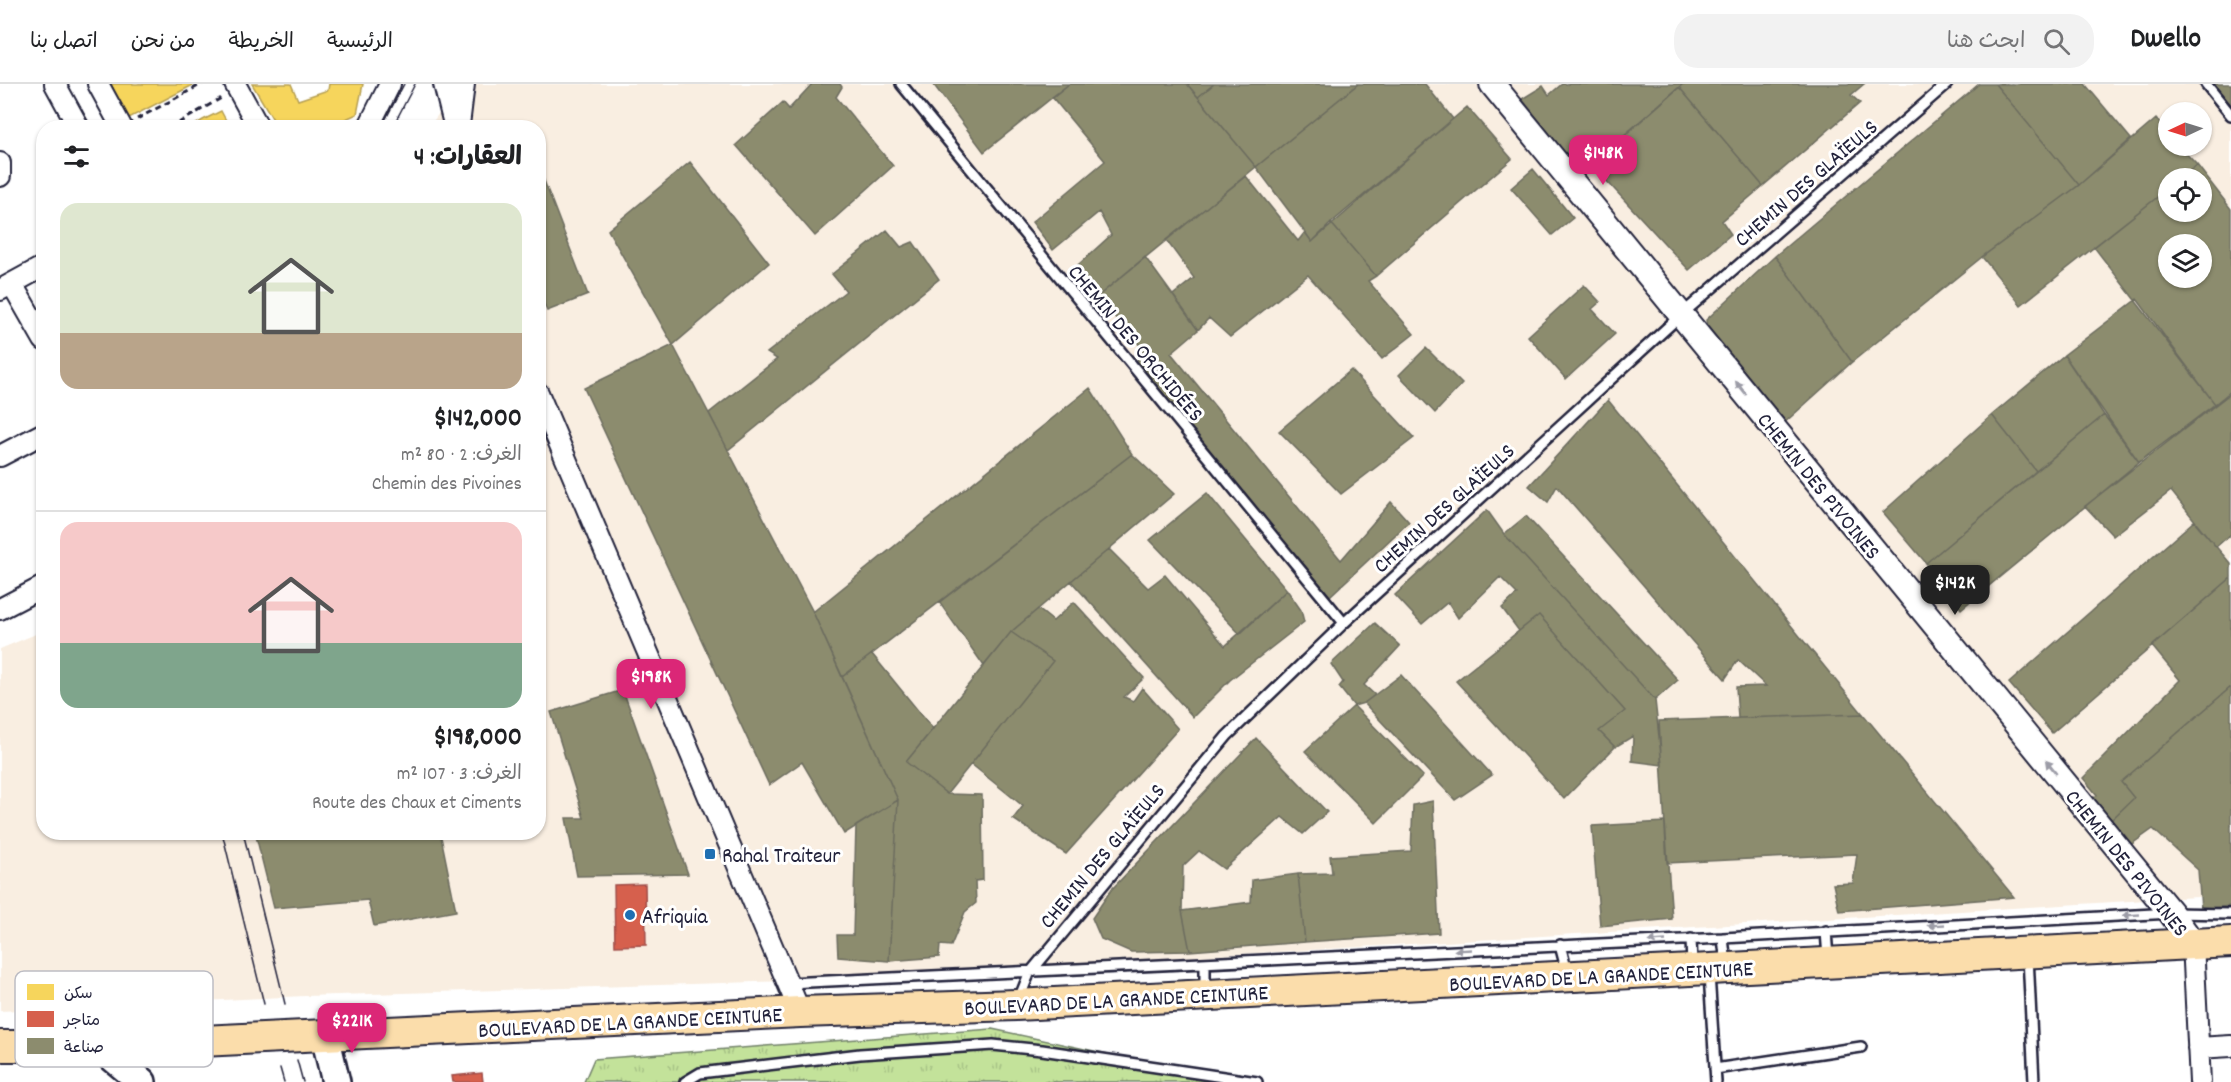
<!DOCTYPE html>
<html lang="ar">
<meta charset="utf-8">
<style>
:root{--surface:#fff;--page:#f2f2f2;--text:#202124;--muted:#757577;--line:#e0e0e0;--accent:#db2777}
body{margin:0;font-family:Dekko,"Playpen Sans Arabic",sans-serif;background:var(--page);color:var(--text);direction:rtl;height:100vh;display:flex;flex-direction:column;font-size:22px;white-space:nowrap}
*{box-sizing:border-box;margin:0}
p{font-size:20px;color:var(--muted)}
.icon{flex:none;width:33px;height:33px;fill:none;stroke:currentColor;stroke-width:2;stroke-linecap:round;stroke-linejoin:round}
.map{position:relative;flex:1;overflow:hidden;direction:ltr}
.details{position:absolute;left:36px;top:36px;width:510px;height:720px;display:flex;flex-direction:column;background:var(--surface);border-radius:24px;box-shadow:0 2px 4px #0004;direction:rtl}
.details>*{flex:none}
.needle{width:39px;rotate:266deg}
.fabs{position:absolute;left:2158px;top:18px;display:grid;gap:12px}
.fabs a{display:grid;place-items:center;width:54px;height:54px;border-radius:50%;background:var(--surface);box-shadow:0 2px 4px #0004;font-size:30px}
.price{position:absolute;translate:-50% -51px;padding:0 14px;border-radius:12px;background:var(--accent);color:#fff;font-size:20px;line-height:39px;filter:drop-shadow(0 2px 3px #0008)}
.price::after{content:'';position:absolute;left:50%;top:36px;width:18px;height:14px;margin-left:-9px;background:inherit;clip-path:polygon(0 0,100% 0,50% 100%)}
.price.active{background:#222;color:#fff}
ul{padding:0;list-style:none}
li{display:grid;align-content:center;gap:12px;height:318px;padding:0 24px}
li+li{border-top:2px solid var(--line)}
li span{display:grid;place-items:center;height:186px;border-radius:18px;color:#555}
li>.icon{margin-inline-start:auto}
span .icon{width:108px;height:108px;fill:#fffc;stroke-width:1}
li b{font-size:26px}
h2{display:flex;justify-content:space-between;align-items:center;height:72px;padding:0 24px;font-size:26px}
header{display:flex;align-items:center;gap:36px;box-sizing:border-box;height:84px;padding:0 30px;background:var(--surface);border-bottom:2px solid var(--line)}
header strong{font-size:28px}
nav{display:flex;gap:33px;margin-inline-start:auto;font-size:21px}
.search{width:420px;height:54px;background:var(--page);display:flex;align-items:center;gap:15px;box-sizing:border-box;padding:0 21px;border-radius:24px;color:var(--muted);font-size:22px}
.map>svg:first-child{display:block}
</style>
<header>
<strong>Dwello</strong>
<div class="search"><svg class="icon" aria-label="search" viewBox="0 0 24 24"><circle cx="10" cy="10" r="6"/><path d="M15 15l6 6"/></svg>ابحث هنا</div>
<nav><a>الرئيسية</a><a>الخريطة</a><a>من نحن</a><a>اتصل بنا</a></nav>
</header>
<div class="map">
<svg width="2231" height="998" viewBox="0 0 2231 998">
<defs>
<pattern id="grass-tufts" width="24" height="20" patternUnits="userSpaceOnUse" patternTransform="scale(1.5)"><rect width="24" height="20" fill="#c3e29a"/><path d="M3 7l-1-3M5 7V3M7 7l1-3M15 17l-1-3M17 17v-4M19 17l1-3" fill="none" stroke="#a7c286"/></pattern>
</defs>
<rect width="100%" height="100%" fill="#fff"/>
<filter id="ink" filterUnits="userSpaceOnUse"><feTurbulence type="fractalNoise" baseFrequency=".0167" numOctaves="2"/><feDisplacementMap in="SourceGraphic" scale="12" xChannelSelector="R" yChannelSelector="G"/><feConvolveMatrix kernelMatrix="1 2 1 2 8 2 1 2 1" color-interpolation-filters="sRGB"/></filter>
<g filter="url(#ink)">
<path fill="#f9eee1" fill-rule="evenodd" d="M460 0H2231V811L790 897 305 912 0 927V565L43 547 44 748H538V44L429 43ZM2169 28H2202V62H2169ZM2169 94H2202V128H2169ZM2169 160H2202V194H2169Z"/>
<path fill="url(#grass-tufts)" stroke="#72826a" stroke-width="1.5" d="M992 945 1239 998H584L594 975Z"/>
<path fill="#f6d55c" stroke="#b69f52" stroke-width="1.5" d="M111 0H195L127 35Z
M252 0H291L298 16 328 6 329 0H363L357 30 326 44H278Z
M221 27 230 44H190L203 36Z"/>
<path fill="#d6604d" stroke="#a04d48" stroke-width="1.5" d="M645 800 646 861 615 862 614 801Z
M482 989 483 998H453L452 992Z"/>
<path fill="#8c8c6e" stroke="#6c6c5f" stroke-width="1.5" fill-rule="evenodd" d="M812 0H840L842 3 836 13 893 82 815 152 736 61 783 18 789 25Z
M933 0H1069L984 68Z
M1069 0H1187L1256 83 1097 213 1077 182 1111 151 1099 128 1053 166 1032 138 1105 77 1052 13Z
M1187 0H1214L1198 13Z
M1214 0H1358L1256 83 1198 13Z
M1358 0H1425L1453 35 1312 158 1256 83Z
M1562 0H1683L1581 90 1522 15 1543 2 1549 11Z
M1683 0H1864L1851 11 1860 19 1763 102 1679 3Z
M1979 0H1995L2079 101 1982 173 1852 278 1775 172Z
M1995 0H2085L2131 55 2079 101Z
M2213 0H2231V22Z
M1679 3 1763 102 1722 137 1731 150 1689 186 1591 80Z
M1467 23 1512 75 1376 192 1331 139Z
M2156 35 2169 50V62H2179L2197 81 2181 94H2169V104L2021 221 1982 173 2079 101Z
M690 78 769 179 673 261 608 146Z
M538 81 588 211 547 227 538 205Z
M2197 81 2231 125V307L2215 320 2094 163 2169 104V128H2202V94H2181ZM2169 160H2202V194H2169Z
M1533 85 1573 134 1552 151 1511 104Z
M1246 92 1298 157 1305 148 1312 158 1331 139 1376 192 1368 197 1414 250 1382 275 1308 191 1230 253 1209 234 1198 246 1173 211 1194 194 1166 156Z
M887 146 901 163 913 158 939 195 728 366 709 329 777 275 767 269 846 207 832 190Z
M1775 172 1852 278 1782 341 1709 257 1706 236Z
M1145 173 1198 246 1171 269 1341 476 1391 418 1409 438 1330 512 1134 281 1144 266 1097 213Z
M1584 201 1600 218 1592 225 1615 250 1566 295 1528 252Z
M2137 215 2215 320 2139 378 2064 271Z
M673 261 813 528 898 716 844 750 802 678 769 701 584 304Z
M1426 264 1462 300 1435 329 1399 291Z
M2064 271 2104 331 2036 387 1992 331Z
M1351 286 1414 354 1341 410 1279 347Z
M1090 304 1132 370 842 593 813 528Z
M2231 309V450L2216 463 2171 407 2113 452 2085 422Z
M1608 316 1863 630 1738 634 1736 603 1766 602 1738 576 1725 595 1557 402 1548 418 1529 402Z
M1992 331 2036 387 1926 479 1883 428Z
M2104 331 2139 378 1961 525 1926 479Z
M1132 370 1174 410 1011 548 984 582 939 518Z
M1207 409 1287 506 1240 550 1150 456Z
M1487 426 1504 450 1655 616 1662 681 1632 677 1633 652 1615 663 1599 647 1625 627 1539 531 1519 547 1502 524 1517 510 1500 493 1458 534 1448 518 1422 540 1395 511Z
M1526 432 1678 596 1655 616 1504 450Z
M2194 437 2231 480V494L2052 649 2009 599Z
M1109 465 1148 504 1165 491 1225 562 1287 506 1301 526 1304 538 1230 596 1193 633 1071 497Z
M2231 494V603L2121 698 2134 714 2110 737 2090 718 2097 711 2083 694 2180 596 2152 562Z
M1074 518 1144 594 1124 613 1133 617 1142 604 1178 645 1066 770 1013 735 1023 722 971 680 1053 577 1011 548 1038 525 1053 537Z
M1539 531 1625 627 1599 647 1615 663 1564 715 1456 597Z
M1375 539 1400 562 1364 601 1375 611 1364 619 1354 622 1339 603 1343 598 1331 580Z
M1011 548 1053 577 947 710 906 678Z
M872 570 933 645 906 678 947 710 982 711 983 796 975 797 976 819 965 828 951 862 940 861 939 873 889 877 898 716 842 593Z
M1401 591 1492 691 1455 716 1364 619Z
M2231 603V822L2201 825 2198 786 2153 745 2129 762 2110 737 2134 714 2121 698Z
M623 606 688 790 577 792 566 734H584L551 628Z
M1354 622 1423 692 1376 739 1305 667Z
M1863 630 2014 813 1839 827 1833 800 1853 799 1857 770 1667 779 1659 637Z
M1256 654 1327 728 1303 750 1282 733 1224 785 1199 767 1183 782 1182 827 1190 867 1131 868 1101 855 1092 834 1111 806Z
M898 716 889 877 838 873 837 851H853L856 742Z
M1433 717 1439 849 1305 858 1298 790 1332 789 1330 772 1411 767 1413 721Z
M1665 738 1672 835 1600 842 1592 742Z
M255 748H440L456 827 374 842 368 816 274 824Z
M1298 790 1305 858 1190 867 1182 827 1251 818 1252 796Z"/>
<g fill="none" stroke-linecap="round" stroke-linejoin="round">
<g stroke="#22223b" stroke-width="14">
<path id="service" d="M901 0 1344 539
M2206 0 2231 31
M1826 847 1828 874
M1723 854 1726 880
M1691 855 1692 882
M1560 861 1567 888
M2028 872 2034 998
M1205 879V906
M1709 890 1716 998
M788 899 1723 854 2171 829 2231 830
M1019 915 1029 890 1227 652 1344 539 1681 231 1947 0
M1715 985 1861 963
M685 998 700 989 860 970 993 961 1042 966 1257 998"/>
</g>
<g stroke="#22223b" stroke-width="24">
<path id="minor" d="M55 0 79 44
M98 0 122 44
M235 0 259 44
M444 0 455 44
M459 41 464 0
M368 44 390 0
M0 79V92
M12 200 44 256
M0 206 44 182
M538 309 800 928
M0 372 44 349
M0 525 44 502
M2193 859 2200 998
M2198 964 2231 962"/>
</g>
<g stroke="#22223b" stroke-width="28">
<path id="tertiary" d="M1492 0 2171 829 2193 859"/>
</g>
<g stroke="#22223b" stroke-width="32">
<path id="secondary" d="M325 952 336 998
M99 962 142 998"/>
</g>
<g stroke="#22223b" stroke-width="34">
<path id="primary" d="M0 962H99L800 928 1016 921 2231 858"/>
</g>
<path stroke="#22223b" stroke-width="3" stroke-dasharray="6 4.5" stroke-linecap="butt" d="M137 35 202 0
M170 44 223 13"/>
<use href="#service" stroke="#fff" stroke-width="9"/>
<use href="#minor" stroke="#fff" stroke-width="20"/>
<use href="#tertiary" stroke="#fff" stroke-width="24"/>
<use href="#secondary" stroke="#fff" stroke-width="27"/>
<use href="#primary" stroke="#fbddab" stroke-width="30"/>
<path stroke="#22223b" stroke-width="1.5" d="M381 44 404 0
M392 44 415 0
M222 748 264 920
M243 748 285 920
M297 976 303 998
M280 984 284 998"/>
</g>
<defs><path id="oneway-solid" d="M-6-.8H1V-3.2L6.5 0L1 3.2V.8H-6Z" transform="scale(1.5)"/></defs>
<g fill="#9c9ca7">
<use href="#oneway-solid" transform="translate(1741 304) rotate(-129)"/>
<use href="#oneway-solid" transform="translate(2051 683) rotate(-129)"/>
<use href="#oneway-solid" transform="translate(2131 831) rotate(177)"/>
<use href="#oneway-solid" transform="translate(1936 841) rotate(177)"/>
<use href="#oneway-solid" transform="translate(1657 857) rotate(177)"/>
<use href="#oneway-solid" transform="translate(1463 866) rotate(177)"/>
</g>
</g>
<g fill="#1f6fb2" stroke="#fff" stroke-width="2">
<rect x="704" y="764" width="12" height="12" rx="3"/>
<circle cx="630" cy="831" r="6"/>
</g>
<g text-anchor="middle" stroke-width="6" stroke-linejoin="round" paint-order="stroke">
<g font-size="22" fill="#22223b" stroke="#fff">
<text transform="translate(1805 98) rotate(-41)" y="8">CHEMIN DES GLAÏEULS</text>
<text transform="translate(1137 258) rotate(50)" y="8">CHEMIN DES ORCHIDÉES</text>
<text transform="translate(1820 401) rotate(51)" y="8">CHEMIN DES PIVOINES</text>
<text transform="translate(1443 423) rotate(-42)" y="8">CHEMIN DES GLAÏEULS</text>
<text transform="translate(1101 771) rotate(-50)" y="8">CHEMIN DES GLAÏEULS</text>
<text transform="translate(2128 778) rotate(51)" y="8">CHEMIN DES PIVOINES</text>
<text transform="translate(1601 891) rotate(-3)" y="8">BOULEVARD DE LA GRANDE CEINTURE</text>
<text transform="translate(1116 915) rotate(-3)" y="8">BOULEVARD DE LA GRANDE CEINTURE</text>
<text transform="translate(630 937) rotate(-3)" y="8">BOULEVARD DE LA GRANDE CEINTURE</text>
</g>
<g font-size="22" fill="#22223b" stroke="#fff" text-anchor="start">
<text x="722" y="778">Rahal Traiteur</text>
<text x="642" y="839">Afriquia</text>
</g>
</g>
<rect x="15" y="887" width="198" height="96" rx="9" fill="#fff" stroke="#bdbdc4" stroke-width="1.5"/>
<rect x="27" y="900" width="27" height="16" fill="#f6d55c"/>
<rect x="27" y="927" width="27" height="16" fill="#d6604d"/>
<rect x="27" y="954" width="27" height="16" fill="#8c8c6e"/>
<g font-size="16" fill="#22223b">
<text x="64" y="914">سكن</text>
<text x="64" y="941">متاجر</text>
<text x="64" y="968">صناعة</text>
</g>
</svg>
<div class="fabs">
<a><svg class="needle" viewBox="-14 -14 28 28"><path d="M0-13l5 13h-10z" fill="#e53935"/><path d="M0 13l5-13h-10z" fill="#757577"/></svg></a>
<a><svg class="icon" aria-label="locate" viewBox="0 0 24 24"><circle cx="12" cy="12" r="6"/><path d="M12 2v4M12 18v4M2 12h4M18 12h4"/></svg></a>
<a><svg class="icon" aria-label="layers" viewBox="0 0 24 24"><path d="M12 4l9 5-9 5-9-5zM3 14l9 5 9-5"/></svg></a>
</div>
<b class="price" style="left:1603px;top:102px">$148K</b>
<b class="price active" style="left:1955px;top:532px">$142K</b>
<b class="price" style="left:651px;top:626px">$198K</b>
<b class="price" style="left:352px;top:970px">$221K</b>
<section class="details">
<h2>العقارات: 4<svg class="icon" aria-label="filters" viewBox="0 0 24 24"><path d="M4 7h16M4 17h16"/><circle cx="9" cy="7" r="2"/><circle cx="15" cy="17" r="2"/></svg></h2>
<ul>
<li><span style="background:linear-gradient(#dfe7d0 70%,#b9a48a 0)"><svg class="icon" aria-label="home" viewBox="0 0 24 24"><path d="M3 11l9-7 9 7M6 9v11h12V9"/></svg></span><div><b>$142,000</b><p>الغرف: 2 · 80 m²</p><p>Chemin des Pivoines</p></div></li>
<li><span style="background:linear-gradient(#f6c9c9 65%,#7fa58c 0)"><svg class="icon" aria-label="home" viewBox="0 0 24 24"><path d="M3 11l9-7 9 7M6 9v11h12V9"/></svg></span><div><b>$198,000</b><p>الغرف: 3 · 107 m²</p><p>Route des Chaux et Ciments</p></div></li>
</ul>
</section>
</div>
